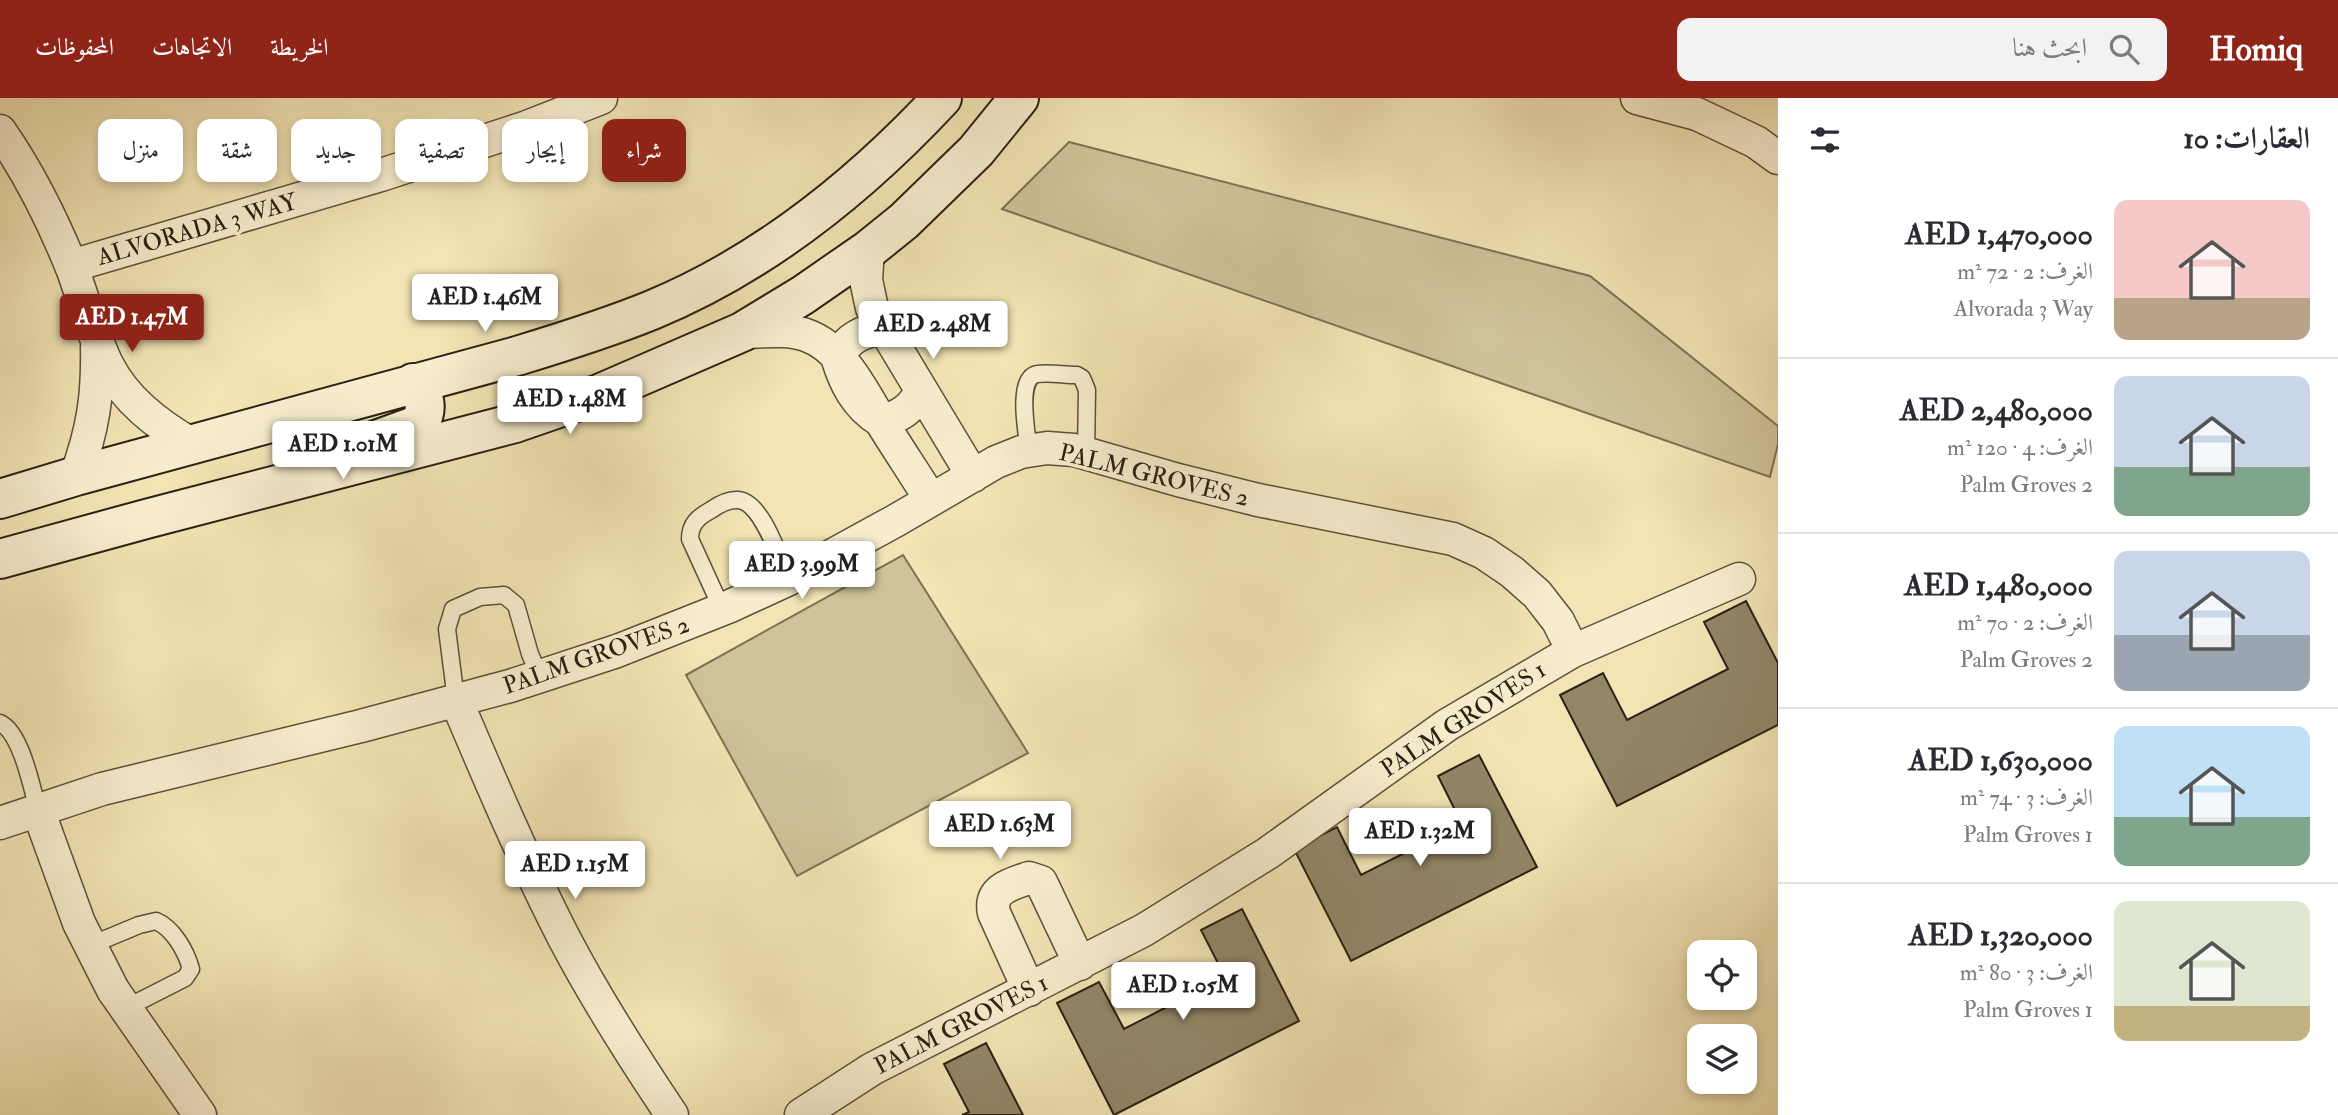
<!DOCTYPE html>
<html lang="ar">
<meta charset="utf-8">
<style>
:root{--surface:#fff;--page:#f2f2f3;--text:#2b2b33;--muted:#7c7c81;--line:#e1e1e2;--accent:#8f2418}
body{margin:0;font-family:"IM FELL Double Pica",Amiri,serif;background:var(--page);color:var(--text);direction:rtl;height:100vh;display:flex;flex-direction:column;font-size:26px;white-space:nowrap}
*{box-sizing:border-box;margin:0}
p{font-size:23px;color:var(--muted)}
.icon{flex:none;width:38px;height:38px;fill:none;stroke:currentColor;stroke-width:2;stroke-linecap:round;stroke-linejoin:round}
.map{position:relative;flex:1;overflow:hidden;direction:ltr}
.details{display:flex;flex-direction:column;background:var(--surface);width:560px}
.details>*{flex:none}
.guide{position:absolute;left:21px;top:21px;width:665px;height:63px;direction:rtl;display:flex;gap:14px}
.tools{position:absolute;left:1687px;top:842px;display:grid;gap:14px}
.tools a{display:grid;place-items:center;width:70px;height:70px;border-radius:14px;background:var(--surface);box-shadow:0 4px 10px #0003;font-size:35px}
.price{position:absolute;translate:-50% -60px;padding:0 16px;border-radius:7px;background:#fff;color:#222;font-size:23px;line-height:46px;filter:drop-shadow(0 2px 4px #0008)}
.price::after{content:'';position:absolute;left:50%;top:42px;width:21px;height:16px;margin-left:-10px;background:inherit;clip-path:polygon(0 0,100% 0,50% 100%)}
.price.current{background:var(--accent);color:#fff}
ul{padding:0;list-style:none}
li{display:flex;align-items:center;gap:21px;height:175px;padding:0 28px}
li+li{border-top:2px solid var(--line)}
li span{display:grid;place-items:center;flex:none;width:196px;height:140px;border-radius:14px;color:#555}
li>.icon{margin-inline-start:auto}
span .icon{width:84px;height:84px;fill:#fffc;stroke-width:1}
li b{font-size:30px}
h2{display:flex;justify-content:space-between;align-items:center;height:84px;padding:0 28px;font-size:30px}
.chip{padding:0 24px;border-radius:14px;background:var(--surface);box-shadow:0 4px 10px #0003;font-size:24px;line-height:63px}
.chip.current{background:var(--accent);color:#fff}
header{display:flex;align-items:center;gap:42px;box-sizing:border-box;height:98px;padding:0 35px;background:var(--accent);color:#fff}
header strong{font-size:33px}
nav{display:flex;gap:38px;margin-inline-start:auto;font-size:24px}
.search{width:490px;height:63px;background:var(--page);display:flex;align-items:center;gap:18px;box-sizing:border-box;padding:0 24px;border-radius:14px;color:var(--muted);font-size:26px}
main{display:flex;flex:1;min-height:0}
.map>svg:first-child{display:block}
</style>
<header>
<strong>Homiq</strong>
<div class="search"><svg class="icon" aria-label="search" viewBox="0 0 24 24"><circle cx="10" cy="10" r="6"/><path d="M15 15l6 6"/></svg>ابحث هنا</div>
<nav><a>الخريطة</a><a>الاتجاهات</a><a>المحفوظات</a></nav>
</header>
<main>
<section class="details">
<h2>العقارات: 10<svg class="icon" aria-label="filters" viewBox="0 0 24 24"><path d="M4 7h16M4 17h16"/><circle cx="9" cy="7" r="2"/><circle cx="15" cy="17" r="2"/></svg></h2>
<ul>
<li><span style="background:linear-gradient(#f6c9c9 70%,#b9a48a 0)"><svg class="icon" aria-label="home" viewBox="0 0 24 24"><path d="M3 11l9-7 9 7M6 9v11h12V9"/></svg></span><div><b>AED 1,470,000</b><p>الغرف: 2 · 72 m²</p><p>Alvorada 3 Way</p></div></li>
<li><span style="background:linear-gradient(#c9d6e8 65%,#7fa58c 0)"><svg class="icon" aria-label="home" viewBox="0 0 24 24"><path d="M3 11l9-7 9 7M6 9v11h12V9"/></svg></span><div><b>AED 2,480,000</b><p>الغرف: 4 · 120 m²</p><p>Palm Groves 2</p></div></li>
<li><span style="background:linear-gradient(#c9d6e8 60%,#9aa5b1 0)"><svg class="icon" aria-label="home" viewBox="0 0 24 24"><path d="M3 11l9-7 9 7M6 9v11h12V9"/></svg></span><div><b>AED 1,480,000</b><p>الغرف: 2 · 70 m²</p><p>Palm Groves 2</p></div></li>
<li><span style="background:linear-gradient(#bfe0f5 65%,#7fa58c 0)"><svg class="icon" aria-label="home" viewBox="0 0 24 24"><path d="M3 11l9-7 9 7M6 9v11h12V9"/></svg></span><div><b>AED 1,630,000</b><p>الغرف: 3 · 74 m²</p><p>Palm Groves 1</p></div></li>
<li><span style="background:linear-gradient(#dfe7d0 75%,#c2b280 0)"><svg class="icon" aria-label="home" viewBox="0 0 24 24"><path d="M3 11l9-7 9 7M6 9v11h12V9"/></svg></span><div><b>AED 1,320,000</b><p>الغرف: 3 · 80 m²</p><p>Palm Groves 1</p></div></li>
</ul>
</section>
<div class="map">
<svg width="1778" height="1017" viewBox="0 0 1778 1017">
<rect width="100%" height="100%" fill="#f2e4b4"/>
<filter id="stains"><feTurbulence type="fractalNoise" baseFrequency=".00286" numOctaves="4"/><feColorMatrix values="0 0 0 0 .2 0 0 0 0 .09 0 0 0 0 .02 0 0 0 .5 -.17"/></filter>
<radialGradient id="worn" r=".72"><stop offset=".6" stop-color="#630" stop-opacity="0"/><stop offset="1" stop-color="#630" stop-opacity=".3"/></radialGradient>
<path fill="#d0c399" stroke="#7d7256" stroke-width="2" d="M1069 44 1590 178 1778 328V346L1770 379 1002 111Z
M903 457 1028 655 797 778 686 577Z"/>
<path fill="#928667" stroke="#2a2013" stroke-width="2" d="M1746 503 1778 565V627L1617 708 1560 597 1603 575 1627 622 1728 571 1704 524Z
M1479 657 1537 769 1351 863 1294 751 1337 729 1361 777 1462 726 1438 678Z
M1242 811 1299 923 1114 1017 1057 905 1099 884 1124 931 1225 879 1201 832Z
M986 945 1023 1017H962L969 1014 944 966Z"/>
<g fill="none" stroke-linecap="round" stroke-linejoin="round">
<g stroke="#5c513b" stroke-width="19">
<path id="lane" d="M1029 353C1027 337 1016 280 1037 276 1049 274 1064 277 1077 277L1082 280 1087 292 1086 356
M722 511 690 441C690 426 698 419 711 412 718 407 727 402 736 402 761 400 780 462 789 481
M456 602 447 531 453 511 480 499 504 497 516 507 530 556 540 579
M0 625C21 634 32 690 38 712
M91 847 139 827 156 823C173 830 186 853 191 871L185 880 124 911"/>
</g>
<g stroke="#5c513b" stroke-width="35">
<path id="street" d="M1637 0 1697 16 1756 44 1778 60
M0 33C29 75 53 123 72 170 84 202 92 235 107 266 125 302 157 326 191 346
M868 152 866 182 872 210 973 378
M71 168 381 77 527 29 601 0
M883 231C861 233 849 240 837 259 845 285 856 308 881 323 900 319 911 311 921 294
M742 234C762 234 786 230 806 237 843 250 863 294 882 325 898 351 915 376 931 402
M76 378C93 331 98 299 97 249
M456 602C490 682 524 762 564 840 596 901 633 959 672 1017
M38 712 79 825 113 892 200 1017
M0 725 102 691 361 628 510 588 617 553 728 509 789 481 895 423 996 364 1021 354 1047 350 1074 352 1178 382 1258 402 1453 441 1484 455 1512 474 1537 496 1558 523 1573 553
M1029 892 994 815C989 791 1011 786 1029 780L1041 784 1080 866
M801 1017 872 971 1144 832 1268 755 1447 627 1573 553 1739 481"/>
</g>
<g stroke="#2a2013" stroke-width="42">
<path id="secondary" d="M376 342 420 326C428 310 426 298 413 285
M0 401 76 378 517 258C563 244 608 230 652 212 763 166 861 87 942 0
M0 461 146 421 515 325 599 296 742 234 803 197 868 152 904 123 976 53 1019 0"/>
</g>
<use href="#lane" stroke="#f7edce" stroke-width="16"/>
<use href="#street" stroke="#f7edce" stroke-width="32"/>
<use href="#secondary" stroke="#f7edce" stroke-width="38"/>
</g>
<g text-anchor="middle" stroke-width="7" stroke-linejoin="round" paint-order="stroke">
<g font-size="24" fill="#2a2013" stroke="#f7edce">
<text transform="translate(197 131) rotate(-16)" y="8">ALVORADA 3 WAY</text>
<text transform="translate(1154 377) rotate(14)" y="8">PALM GROVES 2</text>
<text transform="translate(596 557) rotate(-19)" y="8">PALM GROVES 2</text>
<text transform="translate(1463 621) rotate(-33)" y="8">PALM GROVES 1</text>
<text transform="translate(961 926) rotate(-27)" y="8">PALM GROVES 1</text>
</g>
</g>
<rect width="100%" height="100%" filter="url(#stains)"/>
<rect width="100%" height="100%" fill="url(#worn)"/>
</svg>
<div class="tools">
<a><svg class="icon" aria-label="locate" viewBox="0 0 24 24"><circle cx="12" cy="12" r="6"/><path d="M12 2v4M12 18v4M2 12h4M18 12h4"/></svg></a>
<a><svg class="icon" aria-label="layers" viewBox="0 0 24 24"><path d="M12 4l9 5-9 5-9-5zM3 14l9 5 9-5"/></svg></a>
</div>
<b class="price" style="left:485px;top:236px">AED 1.46M</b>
<b class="price current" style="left:132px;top:256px">AED 1.47M</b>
<b class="price" style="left:933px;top:263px">AED 2.48M</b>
<b class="price" style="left:570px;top:338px">AED 1.48M</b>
<b class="price" style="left:343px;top:383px">AED 1.01M</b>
<b class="price" style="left:802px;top:503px">AED 3.99M</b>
<b class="price" style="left:1000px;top:763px">AED 1.63M</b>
<b class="price" style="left:1420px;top:770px">AED 1.32M</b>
<b class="price" style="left:575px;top:803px">AED 1.15M</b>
<b class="price" style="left:1183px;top:924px">AED 1.05M</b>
<div class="guide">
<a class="chip current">شراء</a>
<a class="chip">إيجار</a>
<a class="chip">تصفية</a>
<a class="chip">جديد</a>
<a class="chip">شقة</a>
<a class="chip">منزل</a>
</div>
</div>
</main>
